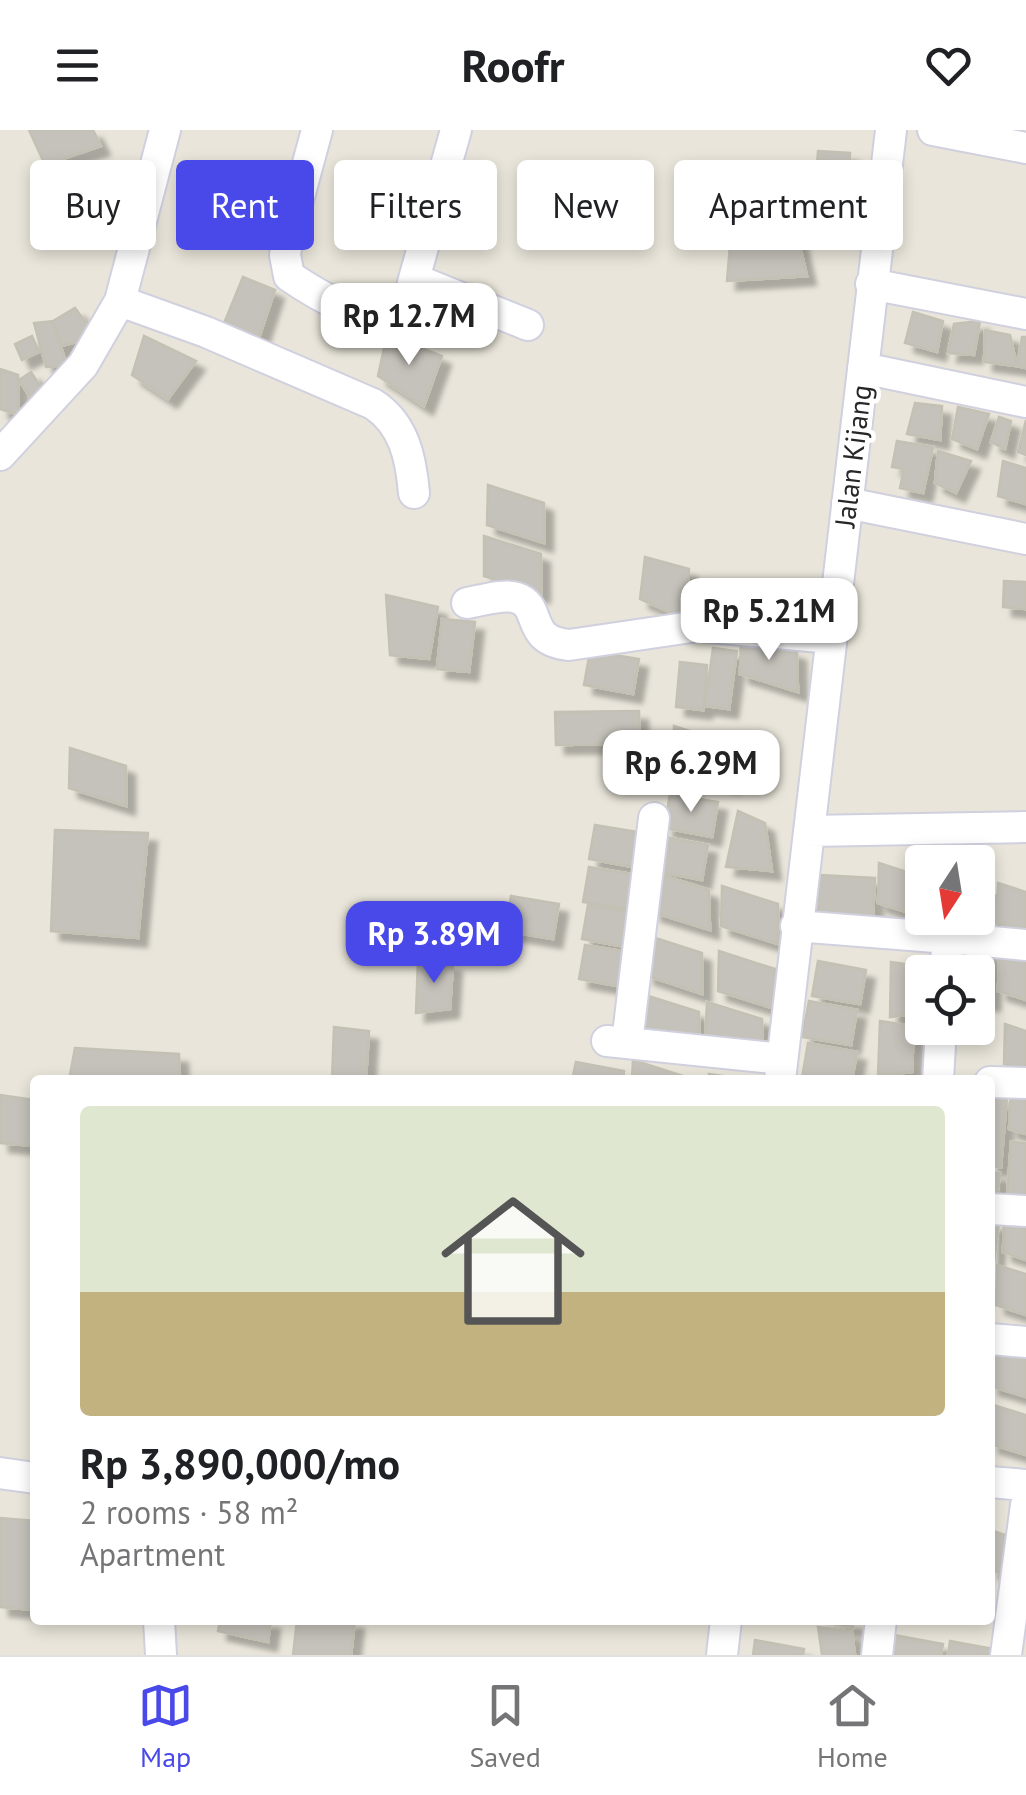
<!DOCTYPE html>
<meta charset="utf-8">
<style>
:root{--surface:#fff;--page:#f6f6f6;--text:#202124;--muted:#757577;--line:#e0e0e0;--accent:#4948e8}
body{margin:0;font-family:"PT Sans",sans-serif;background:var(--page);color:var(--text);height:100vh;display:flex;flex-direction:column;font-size:38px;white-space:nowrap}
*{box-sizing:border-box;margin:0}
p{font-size:32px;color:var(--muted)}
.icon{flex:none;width:55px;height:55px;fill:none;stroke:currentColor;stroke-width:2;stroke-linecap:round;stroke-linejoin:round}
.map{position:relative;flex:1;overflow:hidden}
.details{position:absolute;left:30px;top:945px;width:965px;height:550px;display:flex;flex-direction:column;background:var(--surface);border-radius:10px;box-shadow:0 5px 15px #0003}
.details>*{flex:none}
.guide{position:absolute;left:30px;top:30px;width:968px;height:90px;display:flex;gap:20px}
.needle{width:65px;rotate:192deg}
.fabs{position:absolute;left:905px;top:715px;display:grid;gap:20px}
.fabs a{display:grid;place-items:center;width:90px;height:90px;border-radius:10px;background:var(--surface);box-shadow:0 5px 15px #0003;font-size:50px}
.price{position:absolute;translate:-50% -85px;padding:0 22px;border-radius:20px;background:#fff;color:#222;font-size:32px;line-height:65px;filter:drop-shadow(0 2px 5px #0008)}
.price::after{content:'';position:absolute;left:50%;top:60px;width:30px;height:22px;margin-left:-15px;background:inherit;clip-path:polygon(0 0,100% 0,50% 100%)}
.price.active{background:var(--accent);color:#fff}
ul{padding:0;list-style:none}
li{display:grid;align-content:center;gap:20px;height:530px;padding:0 50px}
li+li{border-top:2px solid var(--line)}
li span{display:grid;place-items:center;height:310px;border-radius:10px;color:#555}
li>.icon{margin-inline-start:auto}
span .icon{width:180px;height:180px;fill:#fffc;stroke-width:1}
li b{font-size:42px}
.tag{padding:0 35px;border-radius:10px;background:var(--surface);box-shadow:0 5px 15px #0003;font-size:35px;line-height:90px}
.tag.active{background:var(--accent);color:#fff}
header{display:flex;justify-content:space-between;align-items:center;height:130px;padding:0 50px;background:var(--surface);font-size:45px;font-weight:700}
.tab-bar{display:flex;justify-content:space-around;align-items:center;height:140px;border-top:2px solid var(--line);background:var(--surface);font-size:28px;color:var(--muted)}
.tab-bar a{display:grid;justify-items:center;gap:5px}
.tab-bar .active{color:var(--accent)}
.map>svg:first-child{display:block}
</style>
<header><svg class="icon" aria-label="menu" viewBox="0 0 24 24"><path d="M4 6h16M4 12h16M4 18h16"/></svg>Roofr<svg class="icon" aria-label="heart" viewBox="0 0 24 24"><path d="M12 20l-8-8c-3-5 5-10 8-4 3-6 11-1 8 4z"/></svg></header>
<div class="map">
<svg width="1026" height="1525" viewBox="0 0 1026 1525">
<defs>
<filter id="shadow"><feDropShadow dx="9" dy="9" stdDeviation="2.5" flood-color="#0004"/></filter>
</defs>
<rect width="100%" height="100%" fill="#e9e5da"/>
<path fill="#c4c2ba" stroke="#c4c1b4" stroke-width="2.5" filter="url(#shadow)" d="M29 0H93L101 16 45 35Z
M818 21 850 23 848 67 815 65Z
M113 34 127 70 85 86 71 49Z
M733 80 796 98 807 146 727 151Z
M243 147 275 160 256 217 220 203Z
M75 178 97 207 61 216 53 191Z
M913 182 943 191 937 222 905 213Z
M53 191 67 236 46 237 34 193Z
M980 191 974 225 948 223 954 194Z
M985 200 1010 205 1017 236 984 232Z
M387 205 442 226 424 276 378 246Z
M32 206 39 222 22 230 15 214Z
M144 206 196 231 168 269 132 245Z
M1022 207H1026V238L1017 236Z
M0 239 18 245 19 285 0 279Z
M31 242 47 267 35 275 19 250Z
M915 273 942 276 940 310 907 304Z
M958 277 989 284 977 319 952 309Z
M999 287 1011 291 1005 319 991 312Z
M1026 290V325L1018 322Z
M897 311 933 317 923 363 900 358 904 339 892 337Z
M938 321 971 331 956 363 935 353Z
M1003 331 1026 338V374L998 366Z
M488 355 544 373V413L487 395Z
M484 406 541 424V464L484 446Z
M645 427 689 439 687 490 640 469Z
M1004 451 1026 452V479L1003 477Z
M386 465 438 477 429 529 390 525Z
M442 489 475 492 469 542 437 539Z
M741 504 797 522 798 562 740 544Z
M713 518 737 521 729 579 705 576Z
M590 521 639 529 633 564 584 555Z
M680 532 707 535 703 580 676 577Z
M639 581 640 614 556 615 555 582Z
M674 596 730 614V654L673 636Z
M70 618 126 636V676L69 658Z
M670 664 718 672 712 707 664 698Z
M738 681 765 693 772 741 726 737Z
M595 695 644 703 638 738 589 729Z
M55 700 148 703 138 808 51 801Z
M660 706 708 715 702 750 654 741Z
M879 733 922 747V787L878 773Z
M589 737 638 745 632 780 583 772Z
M653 742 709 760 710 800 652 782Z
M820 745 875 748 873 786 818 783Z
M998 753 1026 762V802L996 792Z
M722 756 778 774V814L721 796Z
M978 760 996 766 997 806 939 788H978Z
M511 766 559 774 553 809 505 801Z
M588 775 637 783 631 818 582 809Z
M646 805 702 823V864L645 845Z
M585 815 634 823 628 858 579 849Z
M963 819 993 821 991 872 978 871V842H961Z
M719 821 775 839V879L718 861Z
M999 821 1026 830V870L998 861Z
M418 828 453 833 450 879 416 883Z
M818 831 866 840 860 874 812 866Z
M891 832 926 837V842H922V883L890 887Z
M642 864 699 882V922L642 904Z
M809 871 857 880 851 915 802 907Z
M707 872 762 889 763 930 705 911Z
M880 891 914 896 912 942 878 946Z
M1005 894 1026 901V941L1004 934Z
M334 897 369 901 366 948 332 950Z
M808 913 857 922 852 950 802 948Z
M75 918 179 924 180 950H69Z
M633 930 689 948V950H632Z
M576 932 624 941 623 950H572Z
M709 944 744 949V950H709Z
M1011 959 1026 964V1004L1009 999Z
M0 965 35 970V1016L0 1013Z
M990 965 1007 967 1001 1037 990 1036Z
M1011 1012 1026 1013V1070L1007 1068Z
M990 1042 1000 1043 997 1067 990 1066Z
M1004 1082 1026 1089V1130L1003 1122Z
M990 1092 999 1093 994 1133H990Z
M997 1135 1026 1144V1185L996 1175Z
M990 1216 1026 1227V1267L990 1256Z
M990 1274 1026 1285V1325L990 1314Z
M0 1388 35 1391V1480L0 1477Z
M990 1400 1008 1406 1009 1446 990 1440Z
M220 1490H271L268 1512 218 1501Z
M297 1490H355L351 1525H293Z
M814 1490H854L853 1498Z
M818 1497 852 1502 855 1525H822Z
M894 1505 943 1514 941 1525H891Z
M755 1510 804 1519 803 1525H753Z
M950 1511 999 1520 998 1525H948Z"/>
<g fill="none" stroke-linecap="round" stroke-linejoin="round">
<g stroke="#d0d0df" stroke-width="34">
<path id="minor" d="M317 0 287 111 285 125 289 146C320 167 358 189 397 189L406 179 414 149
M456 0 414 149 528 195
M933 0 1026 18
M871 154 1026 184
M120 171 206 202 373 274C404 294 411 328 414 363
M863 238 1026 272
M0 325 83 235 120 171 165 0
M847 373 1026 409
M467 473C481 471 503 463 517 468 543 476 524 511 569 515L698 496 831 508
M809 701 1026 697
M796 796 948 808 945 842
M948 808 1026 815
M607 911 782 929
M627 913 654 688
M780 950 891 0
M938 950 941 898
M990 952 1026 953
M990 1079 1026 1081
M990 1209 1026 1212
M0 1343 35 1348
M990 1352 1026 1355
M159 1490 161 1525
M722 1525 726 1490
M877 1525 881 1490
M1006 1525 1026 1375"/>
</g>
<use href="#minor" stroke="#fff" stroke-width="30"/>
</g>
<g text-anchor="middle" stroke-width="9" stroke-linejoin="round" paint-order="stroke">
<g font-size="28" fill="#272727" stroke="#fff">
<text transform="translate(853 326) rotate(-83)" y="10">Jalan Kijang</text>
</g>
</g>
</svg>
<div class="fabs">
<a><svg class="needle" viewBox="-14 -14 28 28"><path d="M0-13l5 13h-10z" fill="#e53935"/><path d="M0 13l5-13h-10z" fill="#757577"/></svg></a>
<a><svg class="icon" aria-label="locate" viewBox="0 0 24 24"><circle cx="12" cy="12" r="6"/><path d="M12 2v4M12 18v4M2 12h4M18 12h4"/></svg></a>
</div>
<b class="price" style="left:409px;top:238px">Rp 12.7M</b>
<b class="price" style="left:769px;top:533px">Rp 5.21M</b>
<b class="price" style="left:691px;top:685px">Rp 6.29M</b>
<b class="price active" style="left:434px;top:856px">Rp 3.89M</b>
<div class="guide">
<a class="tag">Buy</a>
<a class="tag active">Rent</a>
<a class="tag">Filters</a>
<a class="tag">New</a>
<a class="tag">Apartment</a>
</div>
<section class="details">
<ul>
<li><span style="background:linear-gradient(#dfe7d0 60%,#c2b280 0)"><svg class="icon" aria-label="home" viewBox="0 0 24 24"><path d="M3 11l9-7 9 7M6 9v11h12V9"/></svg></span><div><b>Rp 3,890,000/mo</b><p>2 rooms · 58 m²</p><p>Apartment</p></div></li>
</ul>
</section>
</div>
<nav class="tab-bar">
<a class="active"><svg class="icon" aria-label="map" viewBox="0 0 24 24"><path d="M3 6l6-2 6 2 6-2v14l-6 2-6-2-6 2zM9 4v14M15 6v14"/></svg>Map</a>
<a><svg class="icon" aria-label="saved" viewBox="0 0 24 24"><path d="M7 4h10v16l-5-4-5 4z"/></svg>Saved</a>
<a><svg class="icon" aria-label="home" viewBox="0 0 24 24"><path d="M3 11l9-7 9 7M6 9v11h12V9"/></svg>Home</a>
</nav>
